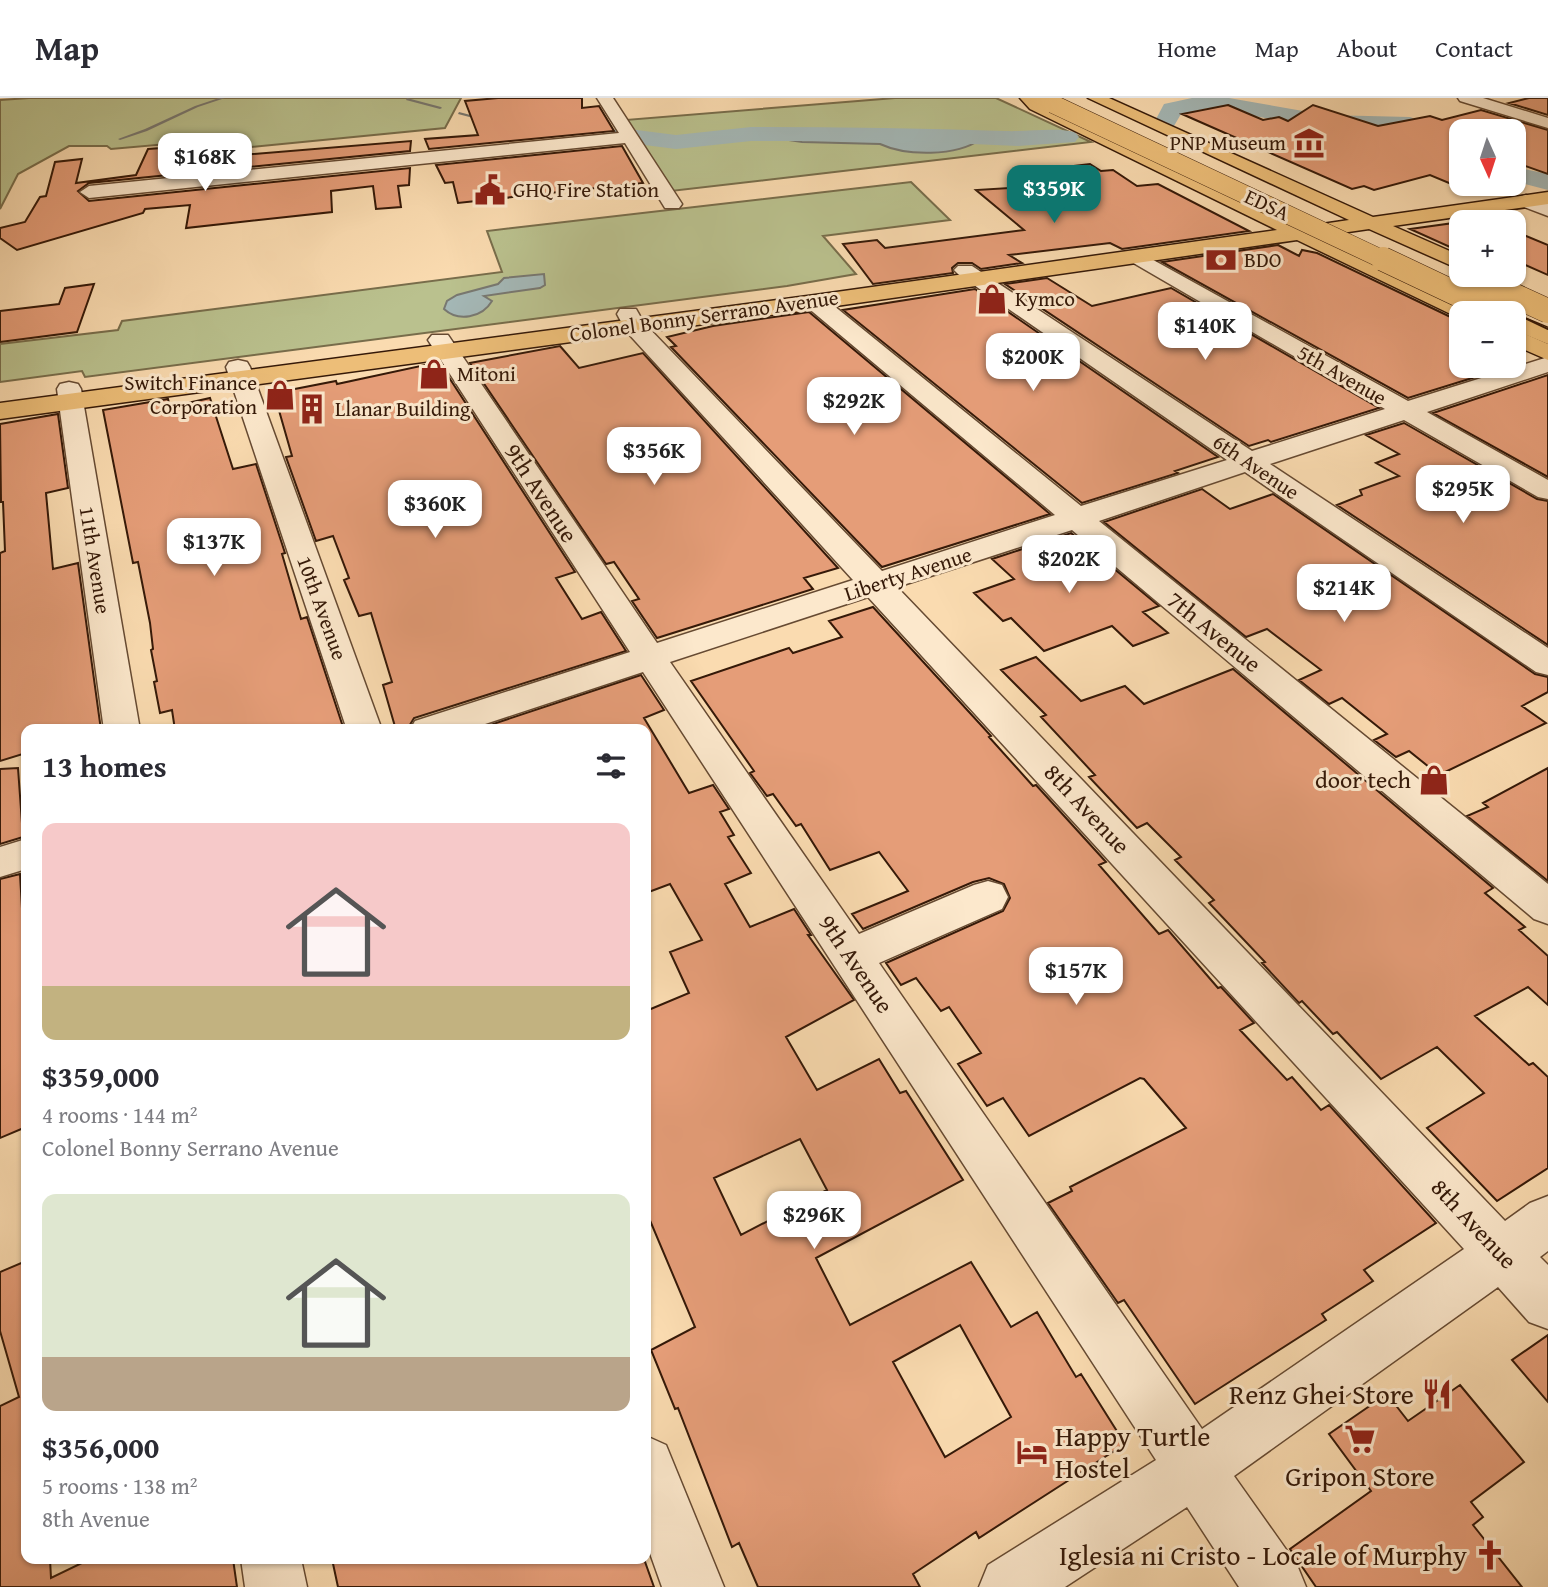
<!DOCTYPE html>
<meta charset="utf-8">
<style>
:root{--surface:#fff;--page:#f2f2f3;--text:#2b2b33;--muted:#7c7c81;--line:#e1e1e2;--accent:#0f766e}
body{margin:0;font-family:"Gentium Book Plus",serif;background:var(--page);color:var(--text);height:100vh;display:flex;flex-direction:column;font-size:26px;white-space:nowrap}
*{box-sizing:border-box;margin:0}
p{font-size:23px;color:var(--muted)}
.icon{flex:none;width:38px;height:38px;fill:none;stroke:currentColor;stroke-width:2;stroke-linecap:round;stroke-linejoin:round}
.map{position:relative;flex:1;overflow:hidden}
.drawer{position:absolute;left:21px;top:626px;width:630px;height:840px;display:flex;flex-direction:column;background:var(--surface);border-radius:14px;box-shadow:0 2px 5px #0004}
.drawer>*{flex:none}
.needle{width:46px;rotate:177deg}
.buttons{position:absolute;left:1449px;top:21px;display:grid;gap:14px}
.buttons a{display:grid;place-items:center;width:77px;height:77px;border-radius:14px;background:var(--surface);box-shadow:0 2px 5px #0004;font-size:35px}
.price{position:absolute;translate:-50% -60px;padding:0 16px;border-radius:14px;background:#fff;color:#222;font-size:23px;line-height:46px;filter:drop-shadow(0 2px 4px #0008)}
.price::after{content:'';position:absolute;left:50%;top:42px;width:21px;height:16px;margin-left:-10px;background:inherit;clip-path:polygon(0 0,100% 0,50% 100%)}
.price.on{background:var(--accent);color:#fff}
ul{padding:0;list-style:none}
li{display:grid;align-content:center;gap:14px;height:371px;padding:0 21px}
li span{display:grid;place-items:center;height:217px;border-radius:14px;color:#555}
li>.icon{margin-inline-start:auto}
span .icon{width:126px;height:126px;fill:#fffc;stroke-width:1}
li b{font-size:30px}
h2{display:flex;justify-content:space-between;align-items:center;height:84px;padding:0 21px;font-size:30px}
header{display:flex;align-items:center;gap:42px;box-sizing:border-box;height:98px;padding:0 35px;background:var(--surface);border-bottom:2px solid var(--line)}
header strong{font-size:33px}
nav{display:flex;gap:38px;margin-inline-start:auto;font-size:24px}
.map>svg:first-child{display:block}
</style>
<header>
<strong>Map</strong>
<nav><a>Home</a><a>Map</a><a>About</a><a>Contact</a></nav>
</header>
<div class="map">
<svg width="1548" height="1489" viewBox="0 0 1548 1489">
<rect width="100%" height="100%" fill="#fadbb0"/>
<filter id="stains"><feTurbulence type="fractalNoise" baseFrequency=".00286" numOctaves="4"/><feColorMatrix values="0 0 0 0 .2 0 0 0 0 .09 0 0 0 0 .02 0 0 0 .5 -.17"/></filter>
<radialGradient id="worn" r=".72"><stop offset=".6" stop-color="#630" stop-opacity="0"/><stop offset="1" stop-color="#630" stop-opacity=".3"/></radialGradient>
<path fill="#bac18e" stroke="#786d4b" stroke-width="2" d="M29 0H461L445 30 191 55 190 44 111 51 107 48H69L18 76 0 111V2Z
M895 0H996L1091 44 671 93 625 22Z
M911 84 950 122 823 138 856 176 787 188 85 279 82 273 0 284V246L118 232 122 223 502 174 487 133Z"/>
<path fill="#a4b8b7" stroke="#787871" stroke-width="2" d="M755 37H907L981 41C956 59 906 58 880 46L802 44Z
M544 176 545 187 540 190 484 198 492 203C482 220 458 224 444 211L447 203 457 197 498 186 504 180Z"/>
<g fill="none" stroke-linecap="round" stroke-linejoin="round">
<path fill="#787871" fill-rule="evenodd" d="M219 0H225L198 9 147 33 120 42 118 41 145 31 195 8Z
M407 0 441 9 442 10 440 11 406 2Z
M459 14 482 20 483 21 481 22 458 16Z"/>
<path fill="#a4b8b7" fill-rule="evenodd" d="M1192 0H1229L1326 17 1410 19 1461 37V52L1406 32 1326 31 1209 10 1181 16 1174 28H1158L1155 23 1164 6Z
M751 29C836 29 920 30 1005 33 1028 34 1053 29 1075 34L1079 39 1075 44 1018 48 903 43H751L676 51 621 44 613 42 609 37 613 32 621 30 676 37Z
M1514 69 1548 76V92L1514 83Z"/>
</g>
<path fill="#e59d78" stroke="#351908" stroke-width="2" fill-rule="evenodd" d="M498 0H582V10L599 8 614 33 429 51 425 41 478 37 465 3Z
M1529 0H1548V17L1509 5Z
M1228 7 1263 22 1279 19 1288 23 1313 7 1378 28 1430 18 1442 22 1481 12 1548 32V76L1514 64V33H1461V90L1430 77 1374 92 1364 88 1352 91 1182 16Z
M411 43 410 53 89 85 78 93 89 103 410 70 409 87 398 88 401 109 376 111 373 88 331 93 332 114 186 130 190 107 145 111 143 115 17 152 0 140V130L25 124 40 99 46 98 55 64 82 61 76 85 136 77 148 51 175 49 169 63Z
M622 48 643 85 458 105 453 84 445 85 436 67Z
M1090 66 1101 73 1113 72 1137 88 1158 86 1249 133 1122 151 1110 145 1009 157 1022 165 981 171 972 165H958L952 170 953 175 873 186 843 146 877 142 885 150 1024 132 976 92 1062 87 1052 80 1060 79 1049 71Z
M1461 124V154L1410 131Z
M1514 133 1548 147V177L1514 162Z
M1278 147 1299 158 1302 152 1317 155 1461 224V268H1511L1408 300 1162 164Z
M1047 180 1092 208 1171 190 1379 310 1271 344 1268 342 1249 348 1005 186Z
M94 186 77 234 0 244V213L59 206 65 190Z
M975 191 1218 359 1175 373 1178 375 1082 405 843 212Z
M809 214 1050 416 882 469 671 249 676 248 667 239 713 228Z
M560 248 579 270 643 255 838 470 804 480 813 491 657 540 632 503 639 501 614 464 606 466 470 265Z
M439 264 575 474 556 480 582 521 601 514 626 553 414 620 408 630 396 632 383 587 392 584 371 515 359 518 344 482 349 480 333 438 316 443 286 359 292 358 274 295 336 283 337 286Z
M1548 277V379L1433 315Z
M210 300 233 371 256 366 285 455 282 456 301 521 307 519 344 632H175L172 612 160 615 154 584 157 583 151 552 153 551 150 525 138 464 133 465 103 312 168 301 170 309Z
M58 316 68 390 46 395 53 471 78 465 101 632H26V655L0 663V455L5 453 3 404H1L0 326Z
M1404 325 1537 401 1548 403V547L1337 407 1362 397 1360 392 1399 378 1376 365 1399 356 1366 337Z
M1202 391 1230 411 1273 396 1535 576 1548 579V594L1522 608 1546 625 1439 677 1409 653 1396 659 1374 642 1387 636 1342 600 1329 606 1299 582 1321 572 1267 531 1246 539 1104 424Z
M1071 435 1159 508 1143 514 1168 535 1133 548 1112 528 1044 553 1011 520 1003 523 974 495 1014 481 992 461Z
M873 509 991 638 989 639 1033 688 1036 687 1106 764 1099 767 1159 836 1168 832 1218 890 1221 889 1254 925 1240 932 1287 982 1292 979 1321 1012 1329 1007 1436 1125 1364 1172 1373 1183 1322 1216 1326 1222 1195 1306 1124 1202 1118 1205 1048 1105 1072 1093 1070 1089 1186 1030 1144 981 1140 980 1029 1038 1003 1000 987 1008 958 966 981 955 949 909 941 913 916 880 901 887 886 865 1003 813 1010 800 1004 786 989 780 973 784 863 831 852 816 908 793 879 754 830 772 801 726 796 728 773 696 767 698 750 675 754 673 691 583 789 550 793 555 842 539 829 523Z
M1036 559 1081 603 1125 588 1144 606 1233 571 1493 790 1485 795 1525 829 1519 832 1548 858V907L1528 889 1475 918 1529 967 1533 965 1548 979V1070L1497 1103 1427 1030 1484 995 1437 949 1381 981 1337 934 1333 936 1302 903 1299 905 1262 865 1265 864 1209 805 1214 802 1175 762 1181 759 1147 725 1137 730 1089 679 1095 677 1041 619 1046 617 1001 572Z
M641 577 664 612 644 620 689 695 713 687 729 711 720 714 734 737 728 739 751 775 725 786 750 829 794 811 811 837H808L854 902 786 939 817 992 879 961 900 995 906 993 963 1082 816 1160 850 1227 971 1164 1011 1229 1037 1214 1076 1279 1081 1276 1125 1346 979 1440 976 1434 913 1476 920 1489H758L739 1445 732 1449 678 1310 675 1311 651 1252 695 1229 646 1113V913L689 895 670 854 702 842 670 786 646 795V632H492L490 627ZM800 1041 827 1092 741 1137 714 1080ZM960 1227 1011 1319 945 1359 893 1264Z
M18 670 23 739 0 746V671Z
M1548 670V783L1467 718 1488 709 1483 705Z
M20 776 26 879V1029L0 1040V781Z
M26 1163V1461H50L51 1480 90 1461H233L237 1489H0V1308L19 1299 0 1233V1174Z
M1548 1237V1304L1512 1262Z
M1460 1287 1524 1364 1471 1404 1483 1419 1473 1427 1522 1489H1316L1290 1451 1371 1393 1329 1336 1387 1296 1408 1323Z
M332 1461H644L654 1489H338Z"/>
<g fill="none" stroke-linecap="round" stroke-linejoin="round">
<g stroke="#664a32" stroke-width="3">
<path id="minor" d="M597 0H613L682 106 679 110H665L625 45 89 100 80 94 89 88 619 35Z
M1458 0H1483L1548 20V30L1460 3Z
M1526 97 1548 105V118L1519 107 1516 103 1519 99Z
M1137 153 1408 303 1548 259V274L1427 314 1548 382V401L1538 399 1404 322 1270 366 1548 550V577L1536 574 1245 374 1099 423 1548 786V826L1534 821 1072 432 897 489 1505 1123 1530 1105 1548 1098V1153L1540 1159 1548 1167V1231L1529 1224 1498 1189 1234 1378 1297 1467 1306 1489H1239L1187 1409 1065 1489H979L988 1467 1156 1362 643 574 467 632H410L415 623 630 554 428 242 432 237H448L657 545 853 482 626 233 617 216 620 211H636L644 225 882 473 1055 417 807 209 804 204 807 199H823L1081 408 1227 362 958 176 954 172 958 168H972L1252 353 1385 311 1130 163 1127 159 1130 155ZM868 499 1464 1151 1202 1331 879 865 1002 811 1008 799 1002 787 988 783 974 787 859 836 670 564Z
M238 262 247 264 250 269 382 632H347L226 269 229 264Z
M69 284 78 286 81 291 140 632H104L57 291 60 286Z
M26 741V771L0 779V749Z
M646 1338 666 1347 724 1489H662L646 1444Z
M241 1461H301L307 1489H245Z"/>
</g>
<g stroke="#351908" stroke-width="3">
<path id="major" d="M1020 0H1037L1302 129 1349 122 1088 0H1109L1373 119 1548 94V106L1393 128 1461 158V172L1369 131 1321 138 1472 210 1475 215H1461V221L1297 142 815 211 0 321V305L815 197 1277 132 1030 11Z
M1514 231 1548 246V262L1514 247Z"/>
</g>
<g stroke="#351908" stroke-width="3">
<path id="highway" d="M1029 0H1052L1061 6 1053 11 1031 3Z
M1514 216 1548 230V246L1514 232Z"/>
</g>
<use href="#minor" fill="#fce8cc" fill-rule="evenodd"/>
<use href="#major" fill="#edbe78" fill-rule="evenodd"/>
<use href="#highway" fill="#edbe78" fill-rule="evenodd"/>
<path stroke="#351908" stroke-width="2" d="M1055 0 1548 231"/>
<g stroke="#351908" stroke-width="19" stroke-linecap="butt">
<path id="highway-bridge-far1" d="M1053 6 1386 163"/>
</g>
<g stroke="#351908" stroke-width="25" stroke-linecap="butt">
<path id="highway-bridge" d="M1383 161 1497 215
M1470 177 1548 213"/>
</g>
<use href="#highway-bridge-far1" stroke="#edbe78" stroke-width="18"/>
<use href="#highway-bridge" stroke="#edbe78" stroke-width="24"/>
</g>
<defs>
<g id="museum-bare" transform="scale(2.415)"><path d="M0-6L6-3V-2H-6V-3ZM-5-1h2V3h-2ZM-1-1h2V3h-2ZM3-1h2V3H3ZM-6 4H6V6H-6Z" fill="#8f2418" stroke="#fce8cc" stroke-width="2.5" paint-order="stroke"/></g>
<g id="civic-bare" transform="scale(2.415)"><path d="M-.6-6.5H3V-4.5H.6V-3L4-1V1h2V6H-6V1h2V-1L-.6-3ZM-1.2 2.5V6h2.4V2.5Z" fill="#8f2418" stroke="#fce8cc" stroke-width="2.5" paint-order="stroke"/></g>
<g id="bank-bare" transform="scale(2.415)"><path d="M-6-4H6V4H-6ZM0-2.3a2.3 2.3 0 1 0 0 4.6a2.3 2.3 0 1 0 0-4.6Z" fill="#8f2418" stroke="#fce8cc" stroke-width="2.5" paint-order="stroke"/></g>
<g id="shop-bare" transform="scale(2.415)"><path d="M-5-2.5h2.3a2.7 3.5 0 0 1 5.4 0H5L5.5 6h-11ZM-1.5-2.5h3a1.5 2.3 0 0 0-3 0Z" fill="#8f2418" stroke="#fce8cc" stroke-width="2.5" paint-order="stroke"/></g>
<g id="building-bare" transform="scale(2.415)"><path d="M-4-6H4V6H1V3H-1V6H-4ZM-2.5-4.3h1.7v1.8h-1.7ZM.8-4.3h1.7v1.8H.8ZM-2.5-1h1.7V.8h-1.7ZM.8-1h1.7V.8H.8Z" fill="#8f2418" stroke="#fce8cc" stroke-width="2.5" paint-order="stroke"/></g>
<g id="restaurant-bare" transform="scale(2.415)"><path d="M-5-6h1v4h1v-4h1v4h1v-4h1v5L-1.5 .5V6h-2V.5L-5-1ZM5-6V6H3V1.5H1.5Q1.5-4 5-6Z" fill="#8f2418" stroke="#fce8cc" stroke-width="2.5" paint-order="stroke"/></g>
<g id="supermarket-bare" transform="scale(2.415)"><path d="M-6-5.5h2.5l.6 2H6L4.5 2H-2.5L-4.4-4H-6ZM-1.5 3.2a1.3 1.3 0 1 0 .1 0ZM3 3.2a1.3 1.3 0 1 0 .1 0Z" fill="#8f2418" stroke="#fce8cc" stroke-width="2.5" paint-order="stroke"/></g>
<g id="hotel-bare" transform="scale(2.415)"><path d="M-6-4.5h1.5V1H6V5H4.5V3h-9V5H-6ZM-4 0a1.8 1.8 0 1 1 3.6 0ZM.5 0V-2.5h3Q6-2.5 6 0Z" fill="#8f2418" stroke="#fce8cc" stroke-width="2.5" paint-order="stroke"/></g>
<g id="church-bare" transform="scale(2.415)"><path d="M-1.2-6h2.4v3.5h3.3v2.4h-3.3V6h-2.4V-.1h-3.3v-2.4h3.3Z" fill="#8f2418" stroke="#fce8cc" stroke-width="2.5" paint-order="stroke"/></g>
</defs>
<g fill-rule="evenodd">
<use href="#museum-bare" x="1309" y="45"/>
<use href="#civic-bare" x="490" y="92"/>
<use href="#bank-bare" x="1221" y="162"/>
<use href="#shop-bare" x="992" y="201"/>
<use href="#shop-bare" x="434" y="276"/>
<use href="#shop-bare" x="280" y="297"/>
<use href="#building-bare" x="312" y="311"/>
<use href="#shop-bare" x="1434" y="682"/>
<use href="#restaurant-bare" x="1437" y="1296"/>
<use href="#supermarket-bare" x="1360" y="1341"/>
<use href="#hotel-bare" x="1032" y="1354"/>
<use href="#church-bare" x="1490" y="1457"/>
</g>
<g text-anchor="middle" stroke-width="6" stroke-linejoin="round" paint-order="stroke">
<g font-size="21" fill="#351908" stroke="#fce8cc" text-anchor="start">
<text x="1286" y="52" text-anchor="end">PNP Museum</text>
<text x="513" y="99">GHQ Fire Station</text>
<text x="1244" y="169">BDO</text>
<text x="1015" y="208">Kymco</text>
<text x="457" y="283">Mitoni</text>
<text x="257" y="292" text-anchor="end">Switch Finance<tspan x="257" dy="24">Corporation</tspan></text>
<text x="335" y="318">Llanar Building</text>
</g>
<g font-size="21" fill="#351908" stroke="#fce8cc">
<text transform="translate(1267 107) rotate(25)" y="7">EDSA</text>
<text transform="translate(704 218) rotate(-8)" y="7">Colonel Bonny Serrano Avenue</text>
<text transform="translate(1342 277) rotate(30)" y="7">5th Avenue</text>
<text transform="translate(1256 369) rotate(34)" y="7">6th Avenue</text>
<text transform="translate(95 462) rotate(81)" y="7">11th Avenue</text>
<text transform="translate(908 476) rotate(-18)" y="7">Liberty Avenue</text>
<text transform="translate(322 510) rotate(70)" y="7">10th Avenue</text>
</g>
<g font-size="24" fill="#351908" stroke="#fce8cc">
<text transform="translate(541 395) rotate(57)" y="8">9th Avenue</text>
<text transform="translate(1214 534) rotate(39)" y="8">7th Avenue</text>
<text transform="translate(1087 711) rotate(47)" y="8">8th Avenue</text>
<text transform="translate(856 866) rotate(56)" y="8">9th Avenue</text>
<text transform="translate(1474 1126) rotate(47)" y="8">8th Avenue</text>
</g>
<g font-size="24" fill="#351908" stroke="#fce8cc" text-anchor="end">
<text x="1411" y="690">door tech</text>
</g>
<g font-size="28" fill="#351908" stroke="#fce8cc" text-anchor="end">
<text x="1414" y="1306">Renz Ghei Store</text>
<text x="1055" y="1348" text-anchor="start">Happy Turtle<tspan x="1055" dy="32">Hostel</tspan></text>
<text x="1360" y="1388" text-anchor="middle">Gripon Store</text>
<text x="1467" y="1467">Iglesia ni Cristo - Locale of Murphy</text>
</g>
</g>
<rect width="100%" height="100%" filter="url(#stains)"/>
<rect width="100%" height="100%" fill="url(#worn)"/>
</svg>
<div class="buttons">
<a><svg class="needle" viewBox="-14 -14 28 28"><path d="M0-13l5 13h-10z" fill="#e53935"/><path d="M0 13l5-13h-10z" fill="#7c7c81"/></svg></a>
<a>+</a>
<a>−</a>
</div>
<b class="price" style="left:205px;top:95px">$168K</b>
<b class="price on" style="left:1054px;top:127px">$359K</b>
<b class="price" style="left:1205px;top:264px">$140K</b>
<b class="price" style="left:1033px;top:295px">$200K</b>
<b class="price" style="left:854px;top:339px">$292K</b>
<b class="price" style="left:654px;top:389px">$356K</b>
<b class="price" style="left:1463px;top:427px">$295K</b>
<b class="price" style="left:435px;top:442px">$360K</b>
<b class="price" style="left:214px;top:480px">$137K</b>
<b class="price" style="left:1069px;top:497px">$202K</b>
<b class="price" style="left:1344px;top:526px">$214K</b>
<b class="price" style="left:1076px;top:909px">$157K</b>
<b class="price" style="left:814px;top:1153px">$296K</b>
<section class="drawer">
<h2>13 homes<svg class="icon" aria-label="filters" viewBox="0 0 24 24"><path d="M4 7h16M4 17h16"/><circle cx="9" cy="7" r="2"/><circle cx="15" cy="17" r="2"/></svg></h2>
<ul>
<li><span style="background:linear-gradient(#f6c9c9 75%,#c2b280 0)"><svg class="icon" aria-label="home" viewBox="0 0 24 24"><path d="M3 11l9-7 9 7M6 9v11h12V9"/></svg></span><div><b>$359,000</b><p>4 rooms · 144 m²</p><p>Colonel Bonny Serrano Avenue</p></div></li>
<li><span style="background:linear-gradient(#dfe7d0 75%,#b9a48a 0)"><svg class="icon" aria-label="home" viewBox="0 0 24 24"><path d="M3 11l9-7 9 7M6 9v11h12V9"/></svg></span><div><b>$356,000</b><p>5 rooms · 138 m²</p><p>8th Avenue</p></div></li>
</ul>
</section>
</div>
